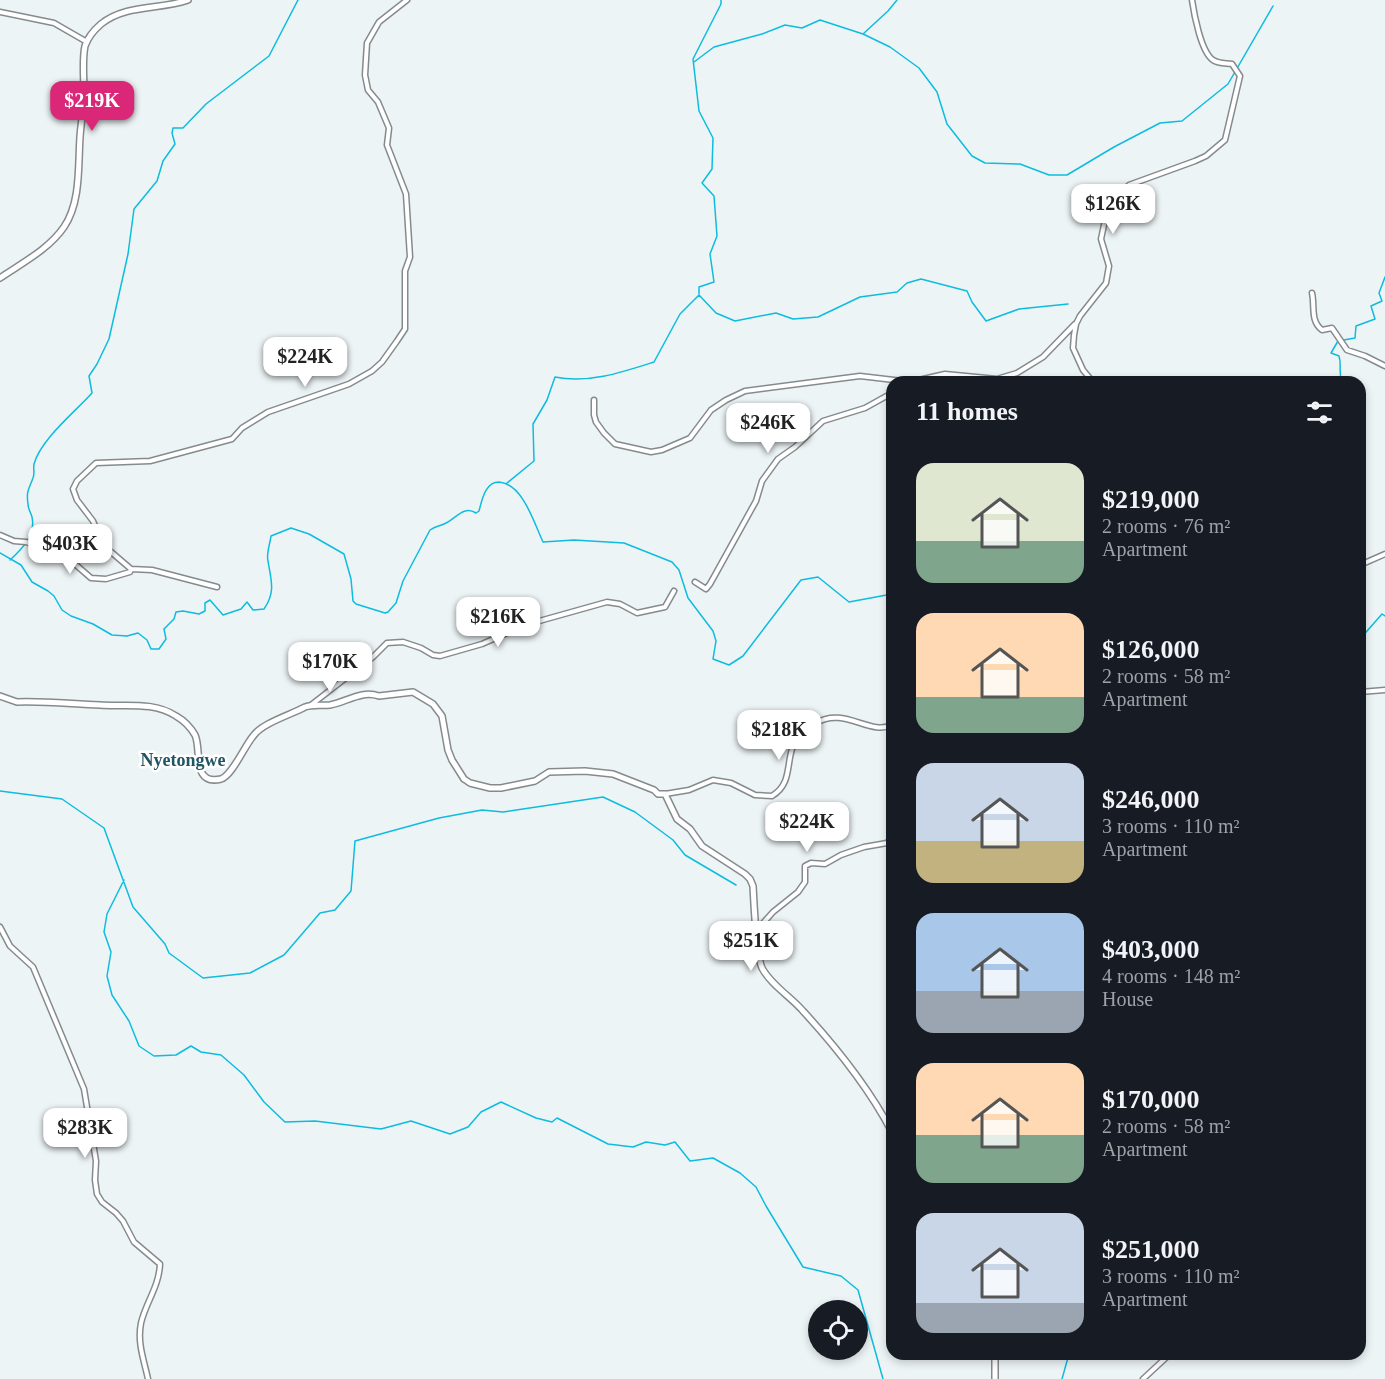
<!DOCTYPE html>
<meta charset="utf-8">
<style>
:root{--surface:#171b24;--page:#20242c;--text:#f1f3f6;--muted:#9ea1a6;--accent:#db2777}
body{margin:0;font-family:Georgia,serif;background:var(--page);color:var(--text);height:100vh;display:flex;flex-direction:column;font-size:22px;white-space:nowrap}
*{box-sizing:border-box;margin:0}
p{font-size:20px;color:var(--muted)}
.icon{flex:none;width:33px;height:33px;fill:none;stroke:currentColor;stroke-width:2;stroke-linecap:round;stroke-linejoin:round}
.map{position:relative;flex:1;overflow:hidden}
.drawer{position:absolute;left:886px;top:376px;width:480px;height:984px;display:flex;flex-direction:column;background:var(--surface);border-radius:18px;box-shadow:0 3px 9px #0003}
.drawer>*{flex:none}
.tools{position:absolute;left:808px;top:1300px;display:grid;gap:12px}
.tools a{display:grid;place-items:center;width:60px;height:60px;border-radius:50%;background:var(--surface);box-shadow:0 3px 9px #0003;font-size:30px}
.price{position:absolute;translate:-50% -51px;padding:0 14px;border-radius:12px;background:#fff;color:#222;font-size:20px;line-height:39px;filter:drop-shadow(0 2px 3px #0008)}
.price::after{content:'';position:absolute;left:50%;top:36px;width:18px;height:14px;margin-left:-9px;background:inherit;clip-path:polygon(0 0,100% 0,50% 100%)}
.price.selected{background:var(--accent);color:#fff}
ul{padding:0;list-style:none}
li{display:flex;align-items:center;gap:18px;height:150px;padding:0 30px}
li span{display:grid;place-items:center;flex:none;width:168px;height:120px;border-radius:18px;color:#555}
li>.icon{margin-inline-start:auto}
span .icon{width:72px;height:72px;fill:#fffc;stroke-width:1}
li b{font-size:26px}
h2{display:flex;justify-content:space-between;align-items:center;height:72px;padding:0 30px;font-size:26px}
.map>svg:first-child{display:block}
</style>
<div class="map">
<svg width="1385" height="1379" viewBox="0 0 1385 1379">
<rect width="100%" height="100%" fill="#edf4f6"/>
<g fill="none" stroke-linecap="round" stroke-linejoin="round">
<path stroke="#0dbcde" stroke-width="1.5" d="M863 34 890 47 919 68 937 92 947 124 972 156 985 163 1020 164 1049 175H1067L1114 147 1160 123 1182 121 1228 84 1273 6
M694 62 714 47 762 34 785 25 802 28 820 20 863 34 888 11 897 0
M699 294V287L714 282 710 254 717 236 714 196 702 183 712 169 713 138 699 111 693 59 721 4V0
M1342 382C1338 371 1342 366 1339 356L1331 353 1338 341 1355 338 1356 326 1375 319 1371 306 1382 301 1379 293 1385 277
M507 483 534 461 533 424 547 400 555 377C588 384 623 372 654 362L680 314 699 295 716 313 735 321 776 313 793 319 818 317 860 297 897 292 907 283 921 279 967 291 972 302 986 321 1019 309 1068 304
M0 553 21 565 32 582 48 591 54 596 62 610 71 616 93 624 112 635 127 636 138 633 147 640 151 649H159L166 639 164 629 174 619 176 612 183 611 199 614 205 611V603L210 600 223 615 241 609 247 602 253 610 264 609C276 592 271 580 268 561 266 554 270 544 271 536L291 528 309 534 344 554 351 579 353 601 356 604 385 613 388 612 396 603 403 581 430 530C436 526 439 526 444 524 456 519 463 505 476 513L479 511C482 500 485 482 499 482 523 484 534 523 543 542L574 540 624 543 672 562 679 570 688 598 713 631 716 641 713 659 729 665 743 656 801 580 818 577 849 602 892 594
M10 560C22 549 36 535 32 517 31 513 28 509 28 504 26 491 29 489 33 478 35 474 33 469 34 464 41 439 75 412 92 393L89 376 97 364 109 339 128 254 134 209 157 181 163 161 175 144 172 133 173 128H183L206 104 269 56 298 0
M1360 639 1382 614 1385 616
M0 791 62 799 104 828 133 907 165 944 169 953 203 978 250 973 284 955 320 913 335 910 351 891 355 841 439 818 482 810 503 812 603 797 635 812 673 840 685 855 736 885
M124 880 107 914 104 932 111 952 107 976 112 995 129 1021 139 1046 154 1056 176 1055 191 1046 201 1052 221 1055 244 1075 264 1102 285 1122 315 1121 381 1129 411 1121 450 1134 468 1127 481 1112 501 1102 536 1118 552 1122 557 1118 608 1144 633 1147 646 1142 665 1145 675 1142 690 1161 713 1158 740 1173 756 1187 766 1206 803 1267 841 1276 858 1290 883 1379
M1062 1379 1069 1354"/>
<g stroke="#858b8d" stroke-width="7">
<path id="street" d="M0 12 54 23 87 42
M1312 293C1315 306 1310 321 1322 330L1332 328 1347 350 1365 356 1385 366
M910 382 945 374 997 379 1017 373 1043 357 1075 324
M1093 382 1083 370 1073 348 1074 335 1076 324 1080 316 1106 283 1109 266 1101 239 1107 211 1129 185 1195 161 1206 156 1225 140 1240 76 1232 64C1226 63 1219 64 1213 60 1201 52 1194 14 1192 0
M594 400V415L596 422 604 433 615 444 651 452 662 450 690 438 711 410 726 400 745 391 860 376 911 382
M0 535 14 541 26 542 54 551 68 558 91 578 106 579 130 572 131 569
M1360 565 1385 554
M695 582 706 589 710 584 756 501 762 481 778 459 795 447 823 421 865 408 892 393
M217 587 152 570 131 569 103 545 93 521 77 500 73 489 77 481 96 463 150 461 232 439 242 428 268 412 349 384 372 371 382 362 397 341 405 329V271L410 257 406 194 387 145 389 128 378 102 368 90 365 75 367 43 379 22 407 0
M1360 692 1385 690
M311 705 373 657 387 643 403 642 421 648 433 655 440 656 482 644 525 625 607 602 620 604 637 613 665 607 674 591
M665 794 689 790 713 780 731 783 755 795 772 796C792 784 786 764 793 746 797 736 807 728 816 723 844 706 870 736 892 725
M0 927 10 946 33 967 84 1089 96 1161 95 1180 97 1194 102 1202 116 1213 123 1221 134 1242 160 1264C159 1287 146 1302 141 1323 137 1343 144 1360 148 1379
M757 930 773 912 798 892 805 882V866L811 863 825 864 841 855 864 847 887 843 892 837 891 827 892 825
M1143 1379 1170 1354"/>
</g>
<g stroke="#858b8d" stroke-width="8">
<path id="secondary" d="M0 278C22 263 49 249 64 227 81 202 78 166 80 137 81 122 84 107 84 92 84 78 82 60 85 46 88 37 94 30 101 24 126 4 160 10 188 0
M0 696 17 702C45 701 72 704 100 705 125 707 153 701 176 716 183 720 191 728 195 735 202 749 191 786 221 779 232 776 245 745 254 735 263 723 290 715 305 707 314 704 321 706 330 705 347 702 361 690 379 696L413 692 433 704 442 716 448 750 452 760 464 779 470 783 490 788H501L535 781 549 772 585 771 613 774 654 790 658 794H665L677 819 690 829 702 846 745 874 750 879 753 886C754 903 756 955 762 968 771 985 791 997 803 1011 837 1048 869 1088 892 1132
M995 1354V1379"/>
</g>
<use href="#street" stroke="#fff" stroke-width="4"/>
<use href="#secondary" stroke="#fff" stroke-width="5"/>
</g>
<g text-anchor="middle" stroke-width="5" stroke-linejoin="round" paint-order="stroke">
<g font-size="18" font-weight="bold" fill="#205664" stroke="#fff">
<text x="183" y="766">Nyetongwe</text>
</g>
</g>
</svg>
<div class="tools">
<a><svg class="icon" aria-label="locate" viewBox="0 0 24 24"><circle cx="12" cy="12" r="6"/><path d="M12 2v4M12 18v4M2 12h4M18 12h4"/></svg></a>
</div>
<b class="price selected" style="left:92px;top:132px">$219K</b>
<b class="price" style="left:1113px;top:235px">$126K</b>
<b class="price" style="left:305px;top:388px">$224K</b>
<b class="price" style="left:768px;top:454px">$246K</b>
<b class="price" style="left:70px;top:575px">$403K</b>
<b class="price" style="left:498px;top:648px">$216K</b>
<b class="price" style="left:330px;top:693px">$170K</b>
<b class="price" style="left:779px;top:761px">$218K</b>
<b class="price" style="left:807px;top:853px">$224K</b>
<b class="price" style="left:751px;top:972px">$251K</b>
<b class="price" style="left:85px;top:1159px">$283K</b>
<section class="drawer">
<h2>11 homes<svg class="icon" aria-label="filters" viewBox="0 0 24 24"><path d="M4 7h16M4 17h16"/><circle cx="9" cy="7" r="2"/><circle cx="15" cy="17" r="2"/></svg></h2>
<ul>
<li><span style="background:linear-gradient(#dfe7d0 65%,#7fa58c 0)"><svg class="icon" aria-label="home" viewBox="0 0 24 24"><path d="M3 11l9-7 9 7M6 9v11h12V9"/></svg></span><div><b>$219,000</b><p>2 rooms · 76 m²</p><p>Apartment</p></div></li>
<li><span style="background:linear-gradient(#ffd9b3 70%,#7fa58c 0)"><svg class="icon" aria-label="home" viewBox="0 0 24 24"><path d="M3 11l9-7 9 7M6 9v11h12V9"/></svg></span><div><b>$126,000</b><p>2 rooms · 58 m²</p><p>Apartment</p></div></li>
<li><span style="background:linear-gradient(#c9d6e8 65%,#c2b280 0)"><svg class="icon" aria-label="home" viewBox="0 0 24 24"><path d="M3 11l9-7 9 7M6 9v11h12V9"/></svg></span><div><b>$246,000</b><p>3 rooms · 110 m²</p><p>Apartment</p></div></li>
<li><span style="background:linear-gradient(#a9c7e8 65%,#9aa5b1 0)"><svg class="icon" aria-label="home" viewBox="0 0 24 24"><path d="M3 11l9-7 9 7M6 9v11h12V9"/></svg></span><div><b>$403,000</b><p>4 rooms · 148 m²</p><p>House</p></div></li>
<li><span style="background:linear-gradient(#ffd9b3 60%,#7fa58c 0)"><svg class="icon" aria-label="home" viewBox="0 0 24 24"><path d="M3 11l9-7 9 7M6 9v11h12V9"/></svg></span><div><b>$170,000</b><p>2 rooms · 58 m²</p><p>Apartment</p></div></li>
<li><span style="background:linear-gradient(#c9d6e8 75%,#9aa5b1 0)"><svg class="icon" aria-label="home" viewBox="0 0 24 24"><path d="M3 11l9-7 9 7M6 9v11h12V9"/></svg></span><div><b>$251,000</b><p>3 rooms · 110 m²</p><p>Apartment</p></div></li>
</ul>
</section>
</div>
